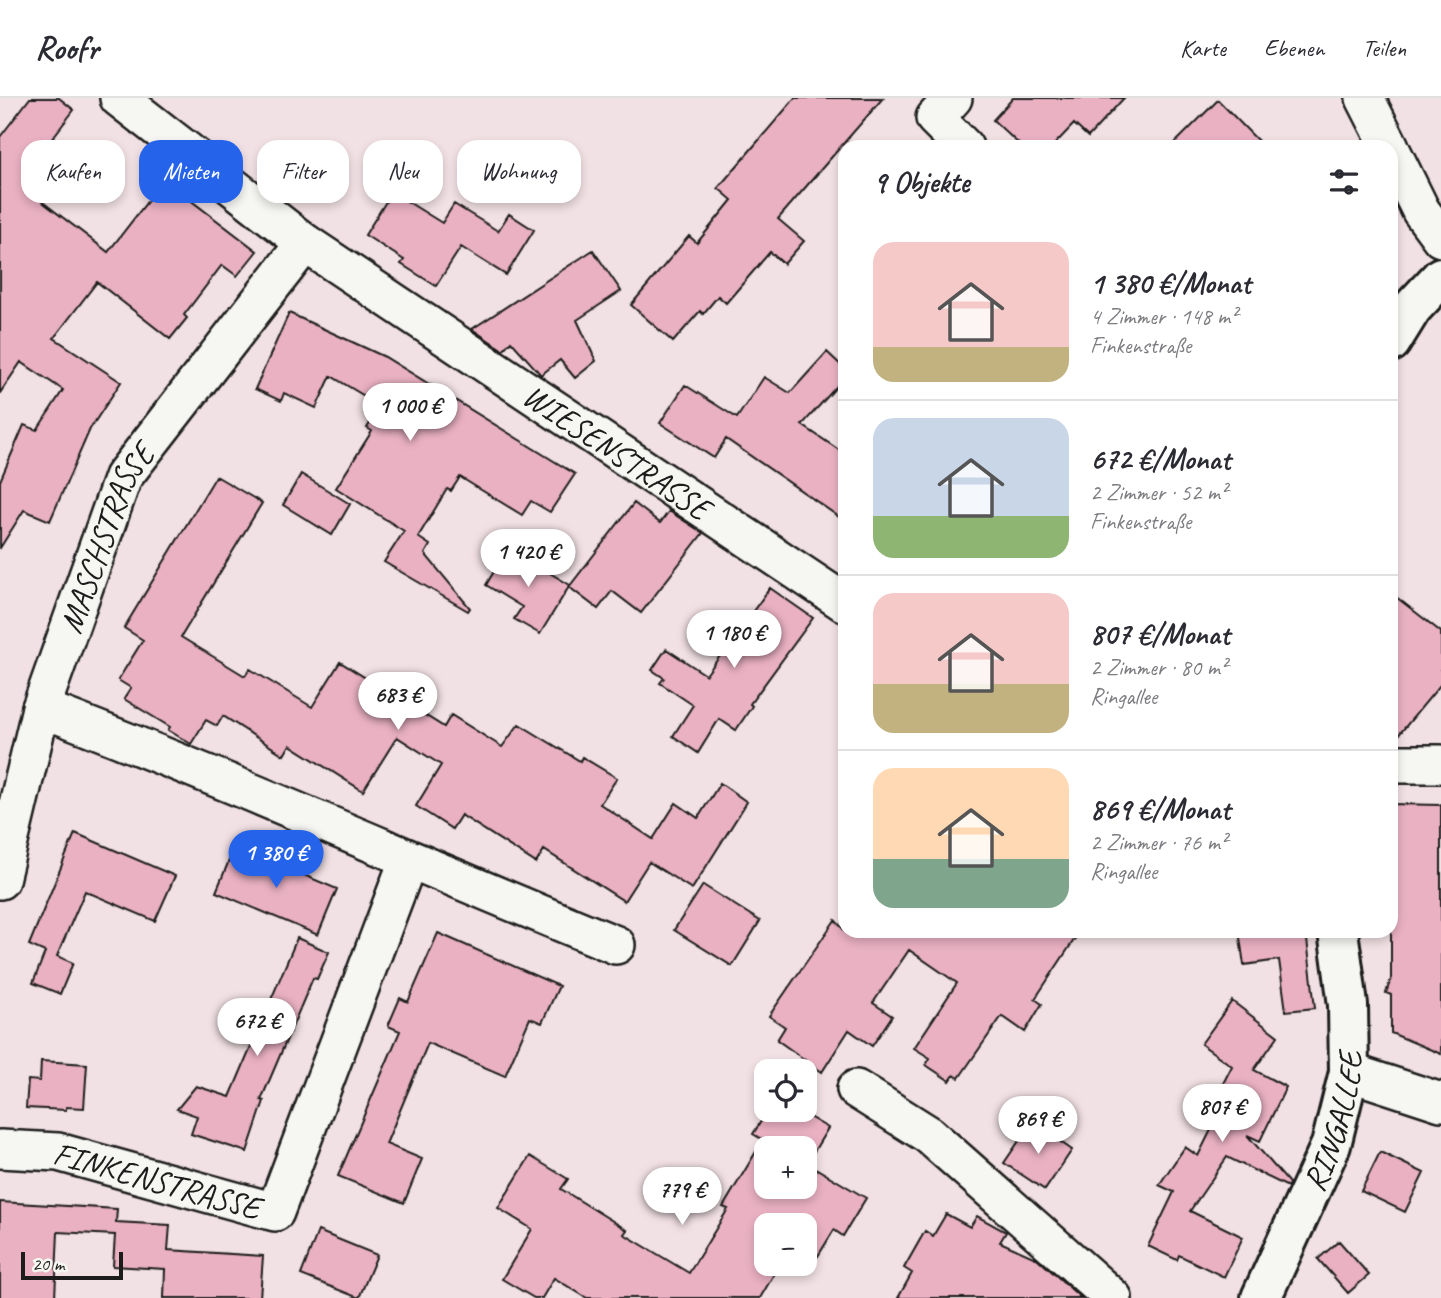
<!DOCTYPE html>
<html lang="de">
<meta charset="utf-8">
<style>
:root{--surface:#fff;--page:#f2f2f3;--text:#2b2b33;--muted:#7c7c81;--line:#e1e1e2;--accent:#2563eb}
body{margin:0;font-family:Caveat,sans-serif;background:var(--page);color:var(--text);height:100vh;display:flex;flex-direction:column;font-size:26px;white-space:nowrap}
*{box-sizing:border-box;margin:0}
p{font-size:23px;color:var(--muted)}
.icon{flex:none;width:38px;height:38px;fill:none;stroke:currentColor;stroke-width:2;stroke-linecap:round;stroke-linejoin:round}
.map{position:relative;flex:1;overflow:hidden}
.sheet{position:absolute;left:838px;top:42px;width:560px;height:798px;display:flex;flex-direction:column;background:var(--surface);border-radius:21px;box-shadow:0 4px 10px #0003}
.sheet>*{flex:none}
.hud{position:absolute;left:21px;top:42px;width:665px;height:63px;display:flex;gap:14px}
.fabs{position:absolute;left:754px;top:961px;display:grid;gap:14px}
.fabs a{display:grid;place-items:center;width:63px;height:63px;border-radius:14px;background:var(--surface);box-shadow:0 4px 10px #0003;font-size:35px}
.scale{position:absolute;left:21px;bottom:18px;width:102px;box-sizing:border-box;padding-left:7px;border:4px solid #1c1c1c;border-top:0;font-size:19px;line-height:24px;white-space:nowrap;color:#1c1c1c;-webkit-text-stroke:5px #f6f6f2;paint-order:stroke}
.price{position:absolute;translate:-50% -60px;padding:0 16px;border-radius:24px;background:#fff;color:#222;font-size:23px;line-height:46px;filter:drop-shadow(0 2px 4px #0008)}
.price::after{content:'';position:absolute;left:50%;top:42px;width:21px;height:16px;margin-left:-10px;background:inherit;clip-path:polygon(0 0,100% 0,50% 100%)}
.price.active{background:var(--accent);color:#fff}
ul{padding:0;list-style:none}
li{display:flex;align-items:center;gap:21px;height:175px;padding:0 35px}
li+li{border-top:2px solid var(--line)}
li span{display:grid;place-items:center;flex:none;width:196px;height:140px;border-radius:21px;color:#555}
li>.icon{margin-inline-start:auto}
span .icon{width:84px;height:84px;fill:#fffc;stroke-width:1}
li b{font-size:30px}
h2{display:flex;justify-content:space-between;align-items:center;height:84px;padding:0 35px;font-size:30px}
.tag{padding:0 24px;border-radius:21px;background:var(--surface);box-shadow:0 4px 10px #0003;font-size:24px;line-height:63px}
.tag.active{background:var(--accent);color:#fff}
header{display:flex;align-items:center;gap:42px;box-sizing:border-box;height:98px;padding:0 35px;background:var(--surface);border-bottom:2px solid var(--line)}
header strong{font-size:33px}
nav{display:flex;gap:38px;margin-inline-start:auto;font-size:24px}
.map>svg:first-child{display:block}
</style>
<header>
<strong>Roofr</strong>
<nav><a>Karte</a><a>Ebenen</a><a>Teilen</a></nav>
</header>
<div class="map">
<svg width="1441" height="1200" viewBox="0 0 1441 1200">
<rect width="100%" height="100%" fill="#f2e1e4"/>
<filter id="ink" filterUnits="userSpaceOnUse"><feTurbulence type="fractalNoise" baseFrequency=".0143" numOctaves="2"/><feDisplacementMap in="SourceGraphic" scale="14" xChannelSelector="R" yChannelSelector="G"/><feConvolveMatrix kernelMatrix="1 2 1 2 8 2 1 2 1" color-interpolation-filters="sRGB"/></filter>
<g filter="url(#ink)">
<path fill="#eab1c3" stroke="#1c1c1c" stroke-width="2" fill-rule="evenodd" d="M30 0H59L74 12 44 51 53 58 27 92 108 154 164 82 257 153 237 178 222 167 184 217 187 220 170 241 97 184 54 240 121 284 90 331 50 423 24 412 0 450V383L24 327 37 332 63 292 21 264 0 295V39Z
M795 0H883L778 121 804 143 784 166 770 154 726 205 718 198 703 216 700 213 673 244 631 207 689 138 697 145 732 102 718 90Z
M1013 0H1124L1088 39 1074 26 1052 49H1022L993 22Z
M1218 2 1264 49H1171Z
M392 94 442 125 454 106 498 133 509 116 534 132 506 177 461 149 436 188 401 166 404 162 365 137Z
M593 152 621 193 577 222 596 263 575 280 560 262 541 277 511 243 503 252 472 231Z
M289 215 385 259 575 376 550 414 531 403 522 417 460 379 451 393 447 391 418 439 430 447 425 456 470 510 468 513 384 464 404 433 336 390 372 333 367 330 381 308 331 278 316 310 284 295 281 303 255 291Z
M827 254 845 271V279L802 327 845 356V423L726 341 714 360 660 325 685 287 737 320 764 279 790 295Z
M301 376 350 406 332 437 283 407Z
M216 378 262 405 181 539 245 578 250 571 312 609 340 564 444 629 451 617 502 649 519 626 580 663 582 659 617 680 600 706 653 741 676 705 698 720 720 685 747 704 692 791 649 764 624 803 544 752 536 765 461 717 452 731 416 708 441 667 397 639 363 693 290 647 284 657 223 618 217 628 206 622 191 646 168 632 170 629 124 601 131 590 118 582 143 542 124 530Z
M634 405 660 425 669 413 703 435 641 515 612 493 598 511 569 489Z
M508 450 570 487 540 536 514 521 522 509 486 487Z
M770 490 813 520 750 606 752 608 736 632 719 621 698 655 673 638 693 607 660 585 664 580 652 572 666 551 706 577Z
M1391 495 1441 534V586L1392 645Z
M1391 706 1441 707V956L1391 935V897L1386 895 1391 881Z
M75 735 175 778 155 823 85 793 57 858 73 865 60 896 33 885 45 854 29 847Z
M235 748 337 791 318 837 216 794Z
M703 787 760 823 732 868 674 832Z
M835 822 845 833H1080L1035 901 1042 906 1025 934 1002 918 959 980 954 977 950 983 926 967 930 960 914 950 957 885 909 852 873 905 892 918 872 948 849 932 822 974 777 942 785 929 769 918Z
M1239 833H1306L1315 910 1286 913 1279 862 1244 867Z
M438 835 559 888 542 925 530 920 505 978 428 945 386 1046 422 1061 404 1105 338 1078 400 933 388 928 400 900 408 904Z
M297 840 329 854 317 881 313 880 261 1002 264 1003 247 1054 191 1036 197 1018 177 1011 196 988 230 999Z
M1232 903 1278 938 1254 972 1286 989 1260 1043 1247 1037 1289 1085 1288 1089 1227 1059 1190 1113 1243 1139 1224 1179 1179 1157 1177 1162 1148 1148 1174 1094 1159 1087 1185 1049 1198 1058 1223 1008 1214 1003 1232 968 1201 946Z
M41 963 87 966 84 1010 66 1009V1012L26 1010 28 982 40 983Z
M768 1012H797L828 1030 807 1065 866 1100 843 1138 834 1132 818 1158 805 1150V1127H766V1166H780L760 1200H587L554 1180 542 1200H534L502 1181 532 1131 498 1110 530 1058 568 1081 561 1091 627 1132 624 1136 689 1175 728 1111 723 1109 763 1042 753 1036ZM766 1050H805V1088H766Z
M1032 1024 1072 1052 1045 1092 1004 1065Z
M1380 1054 1424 1075 1405 1114 1361 1093Z
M0 1104 117 1111 116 1124 170 1127 168 1152 263 1158 260 1200H164L165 1171 113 1168 115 1137 58 1134 55 1200H0Z
M946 1116 970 1129 977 1118 1006 1134 1000 1144 1038 1161 1081 1200H898L912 1175 904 1170 925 1133 933 1138Z
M318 1133 377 1157 359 1200 301 1177Z
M1339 1143 1369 1177 1348 1195 1318 1161Z"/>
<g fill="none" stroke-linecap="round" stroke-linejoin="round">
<g stroke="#1c1c1c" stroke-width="42">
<g id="street">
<path id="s1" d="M119 0 305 145 845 505"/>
<path d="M953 0 935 20 964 49"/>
<path d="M1365 0 1390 49"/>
<path d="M1391 52 1421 113 1441 140"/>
<path d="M41 610C235 684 424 769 616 847"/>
<path d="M1391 666H1441"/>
<path id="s2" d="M0 782 41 610 123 379 305 145"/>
<path d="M1349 974 1441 1004"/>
<path d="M856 991 929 1037 1113 1200"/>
<path id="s3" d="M0 1051 58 1054 275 1114 408 763"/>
</g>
</g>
<g stroke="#1c1c1c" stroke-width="44">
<g id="secondary">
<path d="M1391 244 1412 210 1441 179"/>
<path id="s4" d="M1261 1200 1331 1047 1349 974 1348 907 1338 833"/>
</g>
</g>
<use href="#street" stroke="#f6f6f2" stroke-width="37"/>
<use href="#secondary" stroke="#f6f6f2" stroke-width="38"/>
</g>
</g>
<g text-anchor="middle" stroke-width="7" stroke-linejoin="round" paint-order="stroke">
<g font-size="33" fill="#1c1c1c" stroke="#f6f6f2">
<text dy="12" stroke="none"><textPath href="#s1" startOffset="611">WIESENSTRASSE</textPath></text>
<text dy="12" stroke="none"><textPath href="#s2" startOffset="359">MASCHSTRASSE</textPath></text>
<text dy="12" stroke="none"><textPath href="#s4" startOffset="192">RINGALLEE</textPath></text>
<text dy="12" stroke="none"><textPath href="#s3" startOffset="161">FINKENSTRASSE</textPath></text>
</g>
</g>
</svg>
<div class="fabs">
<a><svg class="icon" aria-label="locate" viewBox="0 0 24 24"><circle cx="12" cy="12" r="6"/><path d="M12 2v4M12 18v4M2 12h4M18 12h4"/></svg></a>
<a>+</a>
<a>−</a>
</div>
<div class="scale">20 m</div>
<b class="price" style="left:410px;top:345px">1 000 €</b>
<b class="price" style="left:528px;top:491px">1 420 €</b>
<b class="price" style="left:734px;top:572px">1 180 €</b>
<b class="price" style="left:398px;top:634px">683 €</b>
<b class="price active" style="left:276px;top:792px">1 380 €</b>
<b class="price" style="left:257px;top:960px">672 €</b>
<b class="price" style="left:1222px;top:1046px">807 €</b>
<b class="price" style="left:1038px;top:1058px">869 €</b>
<b class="price" style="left:682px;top:1129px">779 €</b>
<div class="hud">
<a class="tag">Kaufen</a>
<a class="tag active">Mieten</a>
<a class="tag">Filter</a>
<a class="tag">Neu</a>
<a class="tag">Wohnung</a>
</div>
<section class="sheet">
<h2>9 Objekte<svg class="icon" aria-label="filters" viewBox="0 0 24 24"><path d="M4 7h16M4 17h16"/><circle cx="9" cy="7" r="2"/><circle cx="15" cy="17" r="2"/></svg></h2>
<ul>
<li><span style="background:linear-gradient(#f6c9c9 75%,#c2b280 0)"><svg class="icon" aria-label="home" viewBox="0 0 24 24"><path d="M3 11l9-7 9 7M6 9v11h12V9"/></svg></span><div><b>1 380 €/Monat</b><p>4 Zimmer · 148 m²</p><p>Finkenstraße</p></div></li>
<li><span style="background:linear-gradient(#c9d6e8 70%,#8fb573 0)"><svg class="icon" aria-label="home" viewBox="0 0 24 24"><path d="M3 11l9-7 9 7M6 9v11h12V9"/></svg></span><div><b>672 €/Monat</b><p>2 Zimmer · 52 m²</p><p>Finkenstraße</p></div></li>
<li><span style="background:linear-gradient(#f6c9c9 65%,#c2b280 0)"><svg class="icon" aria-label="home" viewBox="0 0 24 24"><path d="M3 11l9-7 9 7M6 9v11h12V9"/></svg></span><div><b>807 €/Monat</b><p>2 Zimmer · 80 m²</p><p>Ringallee</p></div></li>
<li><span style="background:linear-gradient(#ffd9b3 65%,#7fa58c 0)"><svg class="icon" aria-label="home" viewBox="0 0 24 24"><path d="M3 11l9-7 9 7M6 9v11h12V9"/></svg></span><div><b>869 €/Monat</b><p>2 Zimmer · 76 m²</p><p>Ringallee</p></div></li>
</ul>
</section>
</div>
